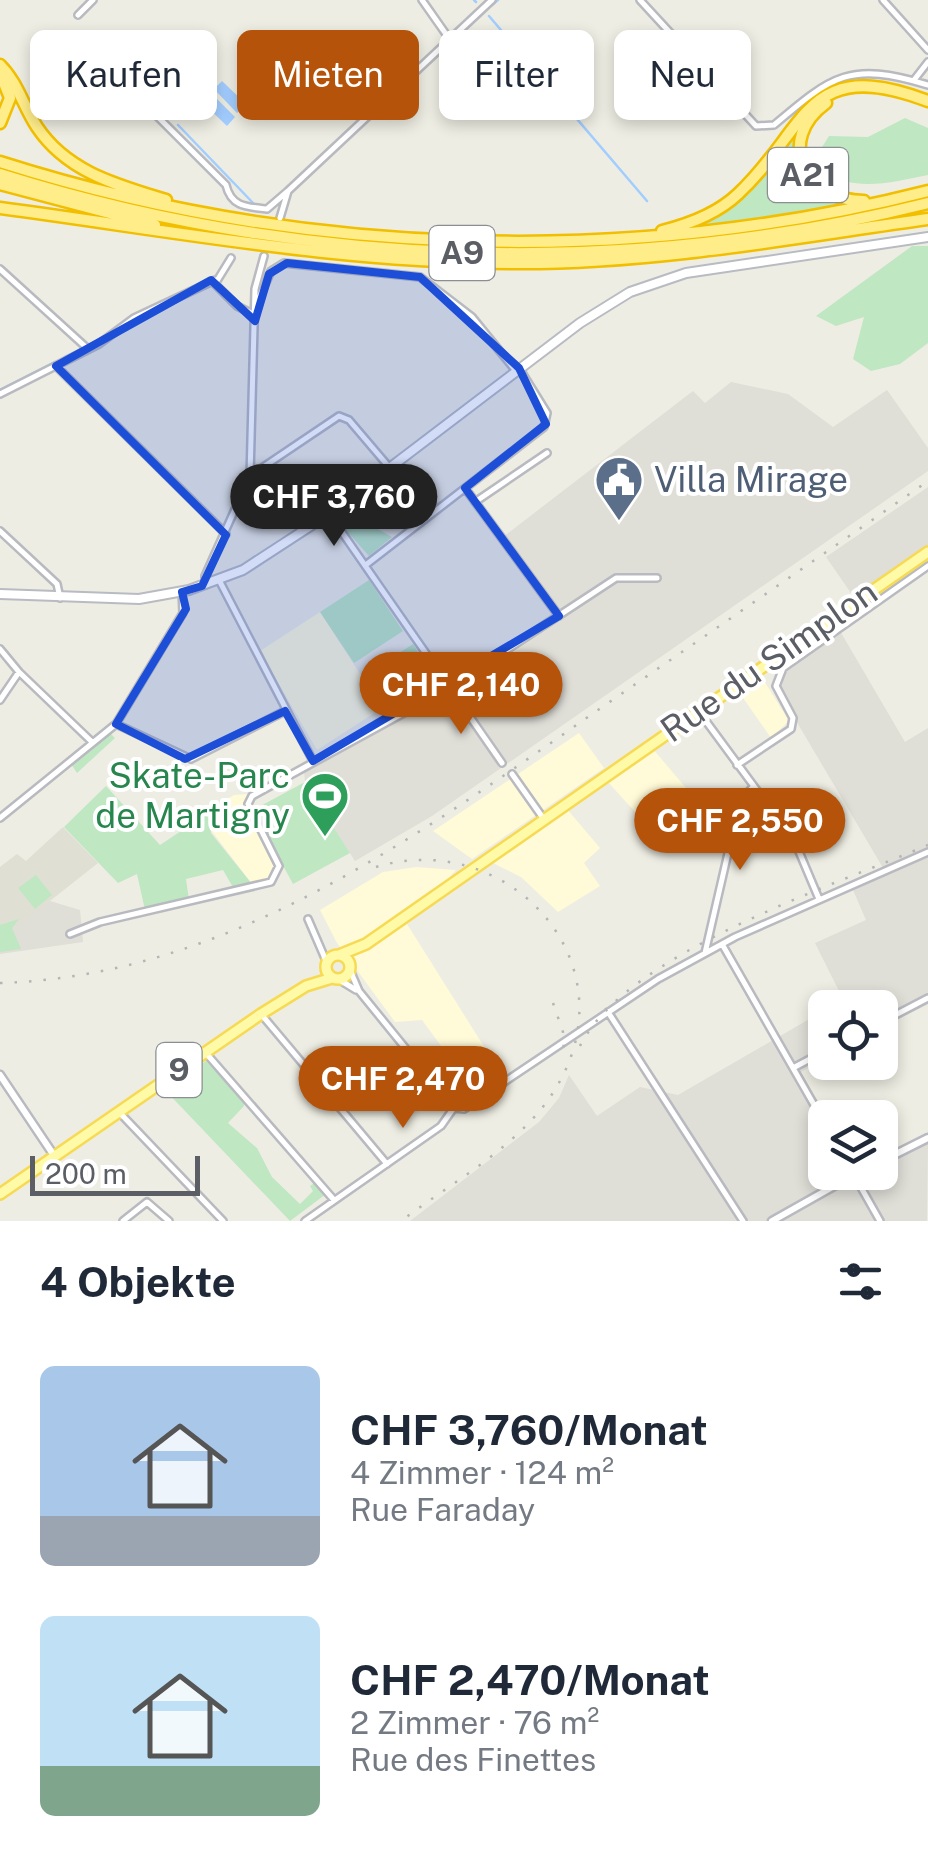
<!DOCTYPE html>
<html lang="de">
<meta charset="utf-8">
<style>
:root{--surface:#fff;--page:#f6f6f7;--text:#1f2937;--muted:#747a83;--accent:#b45309}
body{margin:0;font-family:"Public Sans",sans-serif;background:var(--page);color:var(--text);height:100vh;display:flex;flex-direction:column;font-size:38px;white-space:nowrap}
*{box-sizing:border-box;margin:0}
p{font-size:32px;color:var(--muted)}
.icon{flex:none;width:55px;height:55px;fill:none;stroke:currentColor;stroke-width:2;stroke-linecap:round;stroke-linejoin:round}
.map{position:relative;height:1221px;overflow:hidden}
.side{display:flex;flex-direction:column;background:var(--surface);flex:1}
.side>*{flex:none}
.top-card{position:absolute;left:30px;top:30px;width:870px;height:90px;display:flex;gap:20px}
.fabs{position:absolute;left:808px;top:990px;display:grid;gap:20px}
.fabs a{display:grid;place-items:center;width:90px;height:90px;border-radius:15px;background:var(--surface);box-shadow:0 5px 15px #0003;font-size:50px}
.scale{position:absolute;left:30px;bottom:25px;width:170px;box-sizing:border-box;padding-left:10px;border:5px solid #5b5e64;border-top:0;font-size:28px;line-height:35px;white-space:nowrap;color:#5b5e64;-webkit-text-stroke:8px #fff;paint-order:stroke}
.price{position:absolute;translate:-50% -85px;padding:0 22px;border-radius:35px;background:var(--accent);color:#fff;font-size:32px;line-height:65px;filter:drop-shadow(0 2px 5px #0008)}
.price::after{content:'';position:absolute;left:50%;top:60px;width:30px;height:22px;margin-left:-15px;background:inherit;clip-path:polygon(0 0,100% 0,50% 100%)}
.price.on{background:#222;color:#fff}
ul{padding:0;list-style:none}
li{display:flex;align-items:center;gap:30px;height:250px;padding:0 40px}
li span{display:grid;place-items:center;flex:none;width:280px;height:200px;border-radius:15px;color:#555}
li>.icon{margin-inline-start:auto}
span .icon{width:120px;height:120px;fill:#fffc;stroke-width:1}
li b{font-size:42px}
h2{display:flex;justify-content:space-between;align-items:center;height:120px;padding:0 40px;font-size:42px}
.chip{padding:0 35px;border-radius:15px;background:var(--surface);box-shadow:0 5px 15px #0003;font-size:35px;line-height:90px}
.chip.on{background:var(--accent);color:#fff}
.map>svg:first-child{display:block}
</style>
<div class="map">
<svg width="928" height="1221" viewBox="0 0 928 1221">
<rect width="100%" height="100%" fill="#eeede3"/>
<path fill="#fffad7" d="M320 612 382 708 317 750 260 651Z
M761 676 789 721 771 738 739 692Z
M579 733 604 768 472 859 433 831Z
M653 749 686 788 667 847 607 781Z
M248 794 246 808 277 868 270 879 252 884 207 825 211 809 234 795Z
M567 809 600 848 584 863 600 886 558 912 521 877 491 862Z
M416 867 456 870 407 924 495 1064 491 1081 475 1092 422 1020 395 1022 337 943 320 910 383 872Z"/>
<path fill="#dfded7" d="M731 382 788 394 833 427 887 390 928 448V471L432 816 355 861 305 782 304 771 458 689 563 619 503 537 693 391 705 403Z
M928 487V545L853 596 826 557Z
M840 631 905 742 928 728V1004L880 1029V1008L829 1007 843 999 815 943 866 920 853 890 886 873 782 697 778 682 786 669Z
M50 901 80 910 83 942 0 954V934Z
M825 1010V1059L801 1072 827 1117 825 1172 858 1173 862 1179 928 1143 927 1221H410L539 1122 559 1098 569 1075 597 1116 640 1087 678 1095Z"/>
<path fill="#e0dfd3" d="M63 827 98 863 27 919 0 934V867L17 854 26 861Z"/>
<path fill="#bee7c2" d="M905 118 928 128V175C892 182 855 193 823 171L819 152 829 136 868 137Z
M797 124 801 127 810 183 842 205 676 230 714 215Z
M912 246H928V343L900 364 871 371 853 359 864 317 836 326 816 316Z
M348 524 371 525 392 537 369 556 345 529Z
M369 580 403 631 354 663 320 612Z
M413 644 439 687 389 718 365 675Z
M109 732 115 738 77 773 71 764Z
M305 782 350 853 293 884 253 810Z
M106 786 160 845 208 813 211 833 252 884 234 889 223 870 186 879 189 900 145 910 137 874 118 883 64 827Z
M36 875 52 895 35 909 18 888Z
M19 919 12 928 21 949 0 952V925Z
M206 1061 244 1101V1106L228 1123 257 1148 272 1177 300 1204 313 1191 310 1186 316 1182 326 1194 290 1221 164 1089Z"/>
<path fill="#a2cdff" d="M222 81 246 104 237 113 214 89Z
M212 94 235 117 227 126 203 103Z"/>
<g fill="none" stroke-linecap="round" stroke-linejoin="round">
<path stroke="#a2cdff" stroke-width="2.5" d="M474 0 476 2
M80 8 89 0
M488 8 498 0
M489 16 647 201
M178 125 255 205
M126 327 204 288
M91 344 99 340
M65 357 82 349
M0 390 55 362"/>
<g stroke="#b8bac0" stroke-width="10">
<path id="minor" d="M422 0 448 37
M640 0 756 126 774 125C832 76 849 61 928 85
M883 0 928 50
M78 15 93 0
M914 80 928 62
M154 113 226 185C231 207 247 207 267 209L288 191
M280 218 288 191 492 0
M231 258 215 284 237 306 255 315
M0 269 88 349
M256 305 271 271 284 263 420 277 472 317 516 371
M56 366 226 534
M0 394 99 344 134 318 215 280
M250 476 339 416 349 420 389 467
M465 488 559 616
M475 502 547 453
M330 515 502 763
M0 531 57 584 60 598
M367 564 544 427 547 413 519 368
M219 580 313 761
M205 585V576L250 476 255 289 264 256
M0 649 19 672
M0 700 19 672 92 742
M700 713 795 842 819 899
M116 724 191 759 285 711
M737 765 791 729 793 718 776 686 783 668 928 566
M512 774 543 818
M0 818 116 724 183 613 182 592
M308 919 327 963
M70 934 100 922 271 882 279 866 248 804 252 796 444 691 616 578H657
M722 944 825 1124
M705 953 740 801 753 787
M350 970 359 991 454 1108
M338 979 356 990
M608 1012 743 1221
M261 1014 387 1164
M880 1023 928 998
M205 1052 334 1200
M793 1068 825 1051
M454 1108 464 1109 658 979 735 937 928 852
M119 1112 223 1221
M854 1175 880 1221
M123 1221 147 1202 169 1221
M305 1221 441 1126 453 1109"/>
</g>
<g stroke="#b8bac0" stroke-width="11">
<path id="tertiary" d="M0 1075 55 1157
M880 1162 928 1138
M772 1221 859 1172"/>
</g>
<g stroke="#b8bbc2" stroke-width="12">
<path id="secondary" d="M0 594 139 599 189 590 243 570 329 514 580 323 630 292 686 273 928 237"/>
</g>
<g stroke="#f7da53" stroke-width="14">
<path id="primary" d="M326 967a12 12 0 1 1 24 0a12 12 0 1 1-24 0Z
M339 955 366 944 928 552
M0 1194 261 1014 306 986 332 978"/>
</g>
<g stroke="#f1bf00" stroke-width="15">
<path id="motorway" d="M0 65C18 83 23 106 37 127 67 172 117 185 166 200
M826 103C774 141 806 201 864 201
M0 123 10 98 1 75
M0 162C298 257 625 268 928 191
M0 174C300 268 623 279 928 203
M0 184 155 225
M0 208C173 231 345 264 521 263 659 263 792 238 928 219
M662 231C690 224 717 214 738 194 808 129 805 54 928 101"/>
</g>
<use href="#minor" stroke="#fff" stroke-width="5"/>
<use href="#tertiary" stroke="#fff" stroke-width="6"/>
<use href="#secondary" stroke="#fff" stroke-width="8"/>
<use href="#primary" stroke="#fffaa7" stroke-width="9"/>
<use href="#motorway" stroke="#ffed89" stroke-width="10"/>
<path stroke="#b4b5b5" stroke-width="2.5" stroke-dasharray="2.5 12" stroke-linecap="butt" d="M376 867C504 828 627 956 561 1079 529 1141 455 1180 401 1221
M0 983C229 976 417 836 598 710 708 634 818 558 928 481
M553 1003 563 1032 564 1055
M580 1046C626 953 833 886 928 845"/>
</g>
<path fill="#1d4ed8" fill-opacity="0.2" stroke="#1d4ed8" stroke-width="8" stroke-linejoin="round" d="M287 263 420 277 519 368 546 424 465 488 559 616 313 761 285 711 185 759 116 724 186 609 182 592 202 586 226 535 56 366 211 280 255 321 269 274Z"/>
<defs>
<g id="civic-pin" transform="scale(2.5)"><path d="M0 17L-7.5 6A9.5 9.5 0 1 1 7.5 6Z" fill="#5c6f8a" stroke="#fff"/><path d="M-.6-6.5H3V-4.5H.6V-3L4-1V1h2V6H-6V1h2V-1L-.6-3ZM-1.2 2.5V6h2.4V2.5Z" fill="#fff"/></g>
<g id="stadium-pin" transform="scale(2.5)"><path d="M0 17L-7.5 6A9.5 9.5 0 1 1 7.5 6Z" fill="#2e9e5b" stroke="#fff"/><path d="M0-5a6.5 5 0 1 0 0 10a6.5 5 0 1 0 0-10ZM-3.5-1.8h7v3.6h-7Z" fill="#fff"/></g>
</defs>
<g fill-rule="evenodd">
<use href="#civic-pin" x="619" y="480"/>
<use href="#stadium-pin" x="325" y="796"/>
</g>
<g text-anchor="middle" stroke-width="8" stroke-linejoin="round" paint-order="stroke">
<g fill="#fff" stroke="#8c8e92" stroke-width="2.5">
<rect x="768" y="148" width="80" height="54" rx="8"/>
<rect x="429.5" y="226" width="65" height="54" rx="8"/>
<rect x="156.5" y="1043" width="45" height="54" rx="8"/>
</g>
<g font-size="32" font-weight="bold" fill="#5b5e64">
<text x="808" y="186">A21</text>
<text x="462" y="264">A9</text>
<text x="179" y="1081">9</text>
</g>
<g font-size="35" fill="#4e5e75" stroke="#fff" text-anchor="start">
<text x="654" y="492">Villa Mirage</text>
</g>
<g font-size="35" fill="#5b5e64" stroke="#fff">
<text transform="translate(769 661) rotate(-35)" y="12">Rue du Simplon</text>
</g>
<g font-size="35" fill="#27864d" stroke="#fff" text-anchor="end">
<text x="290" y="788">Skate-Parc<tspan x="290" dy="40">de Martigny</tspan></text>
</g>
</g>
</svg>
<div class="fabs">
<a><svg class="icon" aria-label="locate" viewBox="0 0 24 24"><circle cx="12" cy="12" r="6"/><path d="M12 2v4M12 18v4M2 12h4M18 12h4"/></svg></a>
<a><svg class="icon" aria-label="layers" viewBox="0 0 24 24"><path d="M12 4l9 5-9 5-9-5zM3 14l9 5 9-5"/></svg></a>
</div>
<div class="scale">200 m</div>
<b class="price on" style="left:334px;top:549px">CHF 3,760</b>
<b class="price" style="left:461px;top:737px">CHF 2,140</b>
<b class="price" style="left:740px;top:873px">CHF 2,550</b>
<b class="price" style="left:403px;top:1131px">CHF 2,470</b>
<div class="top-card">
<a class="chip">Kaufen</a>
<a class="chip on">Mieten</a>
<a class="chip">Filter</a>
<a class="chip">Neu</a>
</div>
</div>
<section class="side">
<h2>4 Objekte<svg class="icon" aria-label="filters" viewBox="0 0 24 24"><path d="M4 7h16M4 17h16"/><circle cx="9" cy="7" r="2"/><circle cx="15" cy="17" r="2"/></svg></h2>
<ul>
<li><span style="background:linear-gradient(#a9c7e8 75%,#9aa5b1 0)"><svg class="icon" aria-label="home" viewBox="0 0 24 24"><path d="M3 11l9-7 9 7M6 9v11h12V9"/></svg></span><div><b>CHF 3,760/Monat</b><p>4 Zimmer · 124 m²</p><p>Rue Faraday</p></div></li>
<li><span style="background:linear-gradient(#bfe0f5 75%,#7fa58c 0)"><svg class="icon" aria-label="home" viewBox="0 0 24 24"><path d="M3 11l9-7 9 7M6 9v11h12V9"/></svg></span><div><b>CHF 2,470/Monat</b><p>2 Zimmer · 76 m²</p><p>Rue des Finettes</p></div></li>
</ul>
</section>
